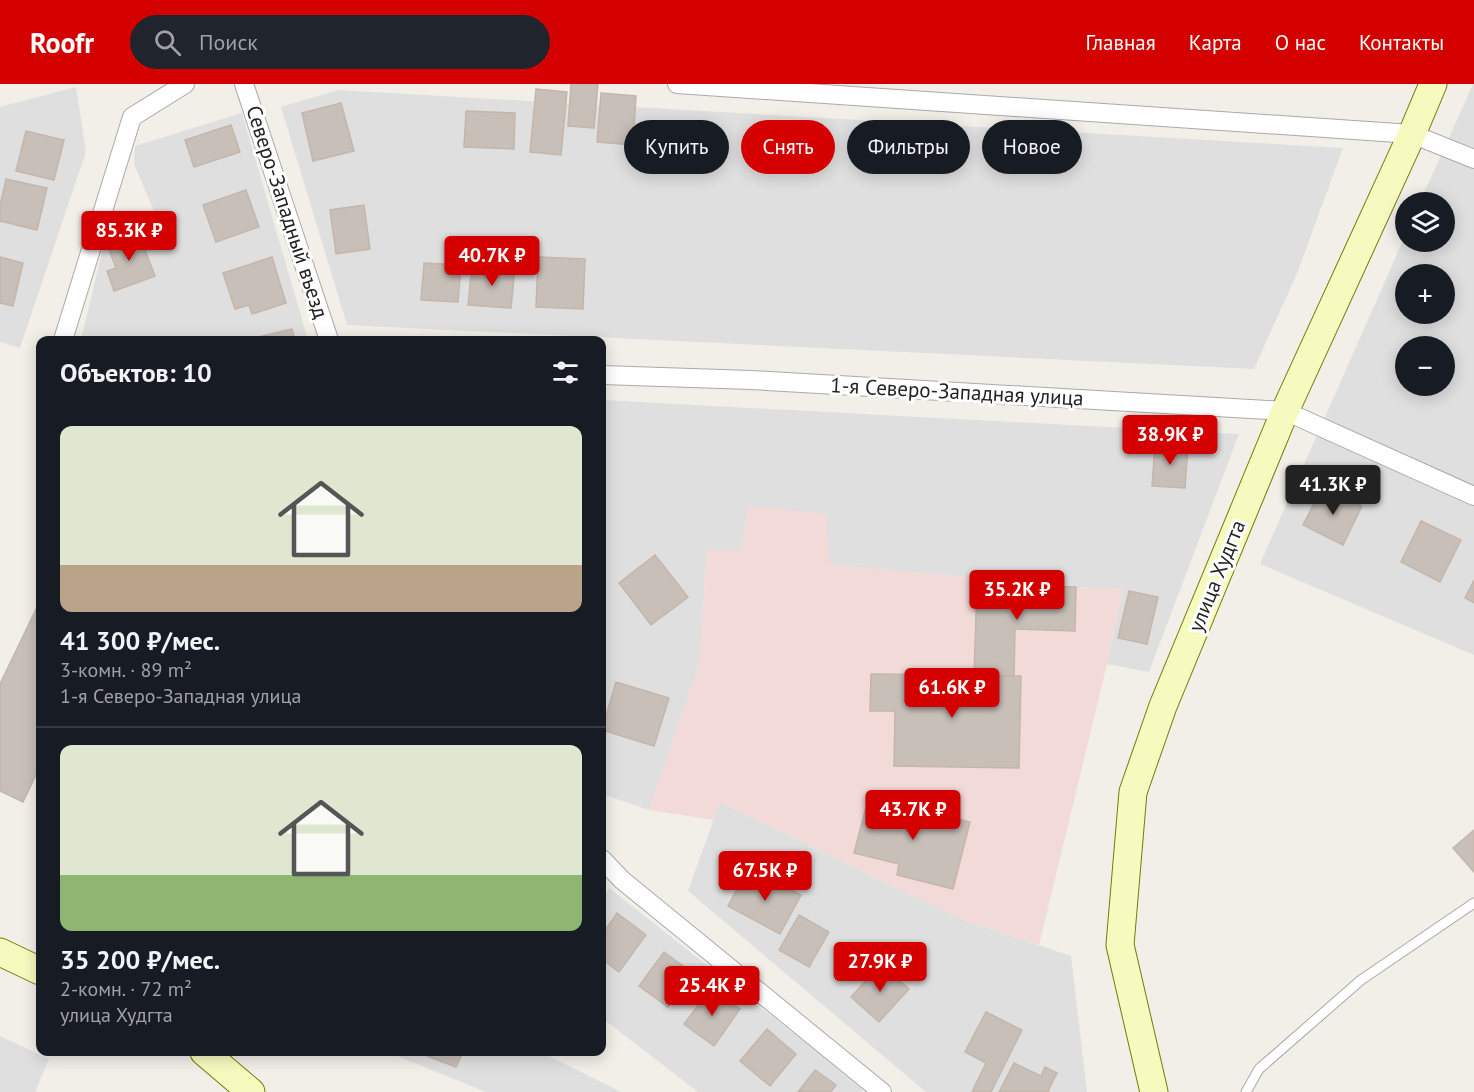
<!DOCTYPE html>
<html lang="ru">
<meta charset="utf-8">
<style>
:root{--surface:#171b24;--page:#20242c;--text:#f1f3f6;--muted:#9ea1a6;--line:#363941;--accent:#d40000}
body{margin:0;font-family:"PT Sans",sans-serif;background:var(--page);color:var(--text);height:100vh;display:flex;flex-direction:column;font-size:22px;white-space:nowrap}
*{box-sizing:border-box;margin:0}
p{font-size:20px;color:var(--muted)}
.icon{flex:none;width:33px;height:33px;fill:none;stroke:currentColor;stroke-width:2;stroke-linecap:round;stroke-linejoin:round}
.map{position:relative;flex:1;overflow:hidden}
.panel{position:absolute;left:36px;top:252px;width:570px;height:720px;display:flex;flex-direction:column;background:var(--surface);border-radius:12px;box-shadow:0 3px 15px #0003}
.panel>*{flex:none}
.top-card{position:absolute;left:624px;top:36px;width:570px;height:54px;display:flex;gap:12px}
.tools{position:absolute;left:1395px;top:108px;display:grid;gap:12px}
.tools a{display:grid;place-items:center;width:60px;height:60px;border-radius:50%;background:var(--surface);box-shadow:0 3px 15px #0003;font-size:30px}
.price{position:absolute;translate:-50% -51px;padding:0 14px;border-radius:6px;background:var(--accent);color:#fff;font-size:20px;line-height:39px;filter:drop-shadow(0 2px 3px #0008)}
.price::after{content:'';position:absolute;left:50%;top:36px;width:18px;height:14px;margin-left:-9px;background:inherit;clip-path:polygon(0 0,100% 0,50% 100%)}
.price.selected{background:#222;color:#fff}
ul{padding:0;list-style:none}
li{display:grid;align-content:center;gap:12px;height:318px;padding:0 24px}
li+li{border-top:2px solid var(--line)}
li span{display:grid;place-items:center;height:186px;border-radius:12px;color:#555}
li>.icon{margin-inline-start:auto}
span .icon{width:108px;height:108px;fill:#fffc;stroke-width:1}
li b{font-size:26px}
h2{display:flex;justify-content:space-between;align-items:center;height:72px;padding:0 24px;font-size:26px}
.chip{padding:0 21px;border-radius:27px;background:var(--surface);box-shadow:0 3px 15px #0003;font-size:21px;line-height:54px}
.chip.selected{background:var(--accent);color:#fff}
header{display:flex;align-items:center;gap:36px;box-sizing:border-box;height:84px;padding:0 30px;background:var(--accent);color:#fff}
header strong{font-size:28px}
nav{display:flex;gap:33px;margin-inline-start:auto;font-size:21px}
.search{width:420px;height:54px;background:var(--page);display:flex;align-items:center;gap:15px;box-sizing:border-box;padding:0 21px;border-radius:33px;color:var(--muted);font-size:22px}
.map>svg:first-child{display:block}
</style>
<header>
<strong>Roofr</strong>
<div class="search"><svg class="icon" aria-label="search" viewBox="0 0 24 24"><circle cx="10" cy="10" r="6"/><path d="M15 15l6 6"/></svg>Поиск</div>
<nav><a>Главная</a><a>Карта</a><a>О нас</a><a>Контакты</a></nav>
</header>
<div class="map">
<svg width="1474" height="1008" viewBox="0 0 1474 1008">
<rect width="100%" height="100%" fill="#f2efe9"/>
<path fill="#e0dfdf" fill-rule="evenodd" d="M1473 0H1474V571L1260 480 1405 152 1406 158H1444V118H1420ZM1406 190H1444V230H1406ZM1406 262H1444V302H1406Z
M76 3 86 68 20 264 0 258V23Z
M338 6 1259 59 1343 64 1298 187 1254 285 347 241 281 23Z
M242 29 308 256H81L107 147 155 129 134 80 135 62Z
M602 316 1239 350 1149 588 1107 580 1123 505 1076 503 830 481 741 466H707L699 588 649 726 602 710Z
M720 718 966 837 1071 872 1087 1008H926L688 807Z
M609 804 821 971 863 1006 862 1008H698L602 934V818Z
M0 952 49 975 35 1008H0Z
M387 968H541L621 1008H486Z"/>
<path fill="#f2dad9" d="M748 422 826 430 830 481 1076 503 1123 505 1107 580 1039 861 966 837 720 718 714 736 649 726 699 580 707 466H741Z"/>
<path fill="#c7bfb8" stroke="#c4b6ab" stroke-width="1.5" d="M571 0H598L594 44 568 42Z
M536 5 567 8 561 71 530 68Z
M601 9 636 12 633 61 597 58Z
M341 19 354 67 313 77 302 29Z
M466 27 515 29 514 65 464 63Z
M231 41 240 68 194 83 185 56Z
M26 47 64 56 54 96 16 87Z
M6 95 47 104 37 146 0 137V122Z
M246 106 259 143 216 158 203 121Z
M364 121 370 165 336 170 330 126Z
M138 148 155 192 114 207 107 187 116 184 107 160Z
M0 173 23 179 13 222 0 219Z
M272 173 286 219 252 230 249 221 235 225 223 189Z
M538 173 585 175 583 225 536 223Z
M424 179 461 181 458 218 421 216Z
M472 181 515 184 511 224 468 221Z
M292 245 295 256H246Z
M1155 360 1188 362 1185 404 1152 402Z
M1323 402 1362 422 1343 461 1303 441Z
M1421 437 1461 456 1440 498 1401 478Z
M655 471 688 513 651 541 619 499Z
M1474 496V519L1465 514Z
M977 500 1076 503 1075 547 1015 545 1014 592 974 591Z
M1129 507 1158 513 1147 560 1118 554Z
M40 517V682L23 718 0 707V600Z
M871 590 1021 592 1019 684 894 682 895 627H870Z
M616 598 669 614 654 662 602 646Z
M869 712 970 738 953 805 897 791 899 780 854 769Z
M1474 746V788L1453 764Z
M758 788 801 811 780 850 728 822 744 792 753 797Z
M617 829 646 851 619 888 602 875V851Z
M799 831 829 848 809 883 779 866Z
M664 868 693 889 668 923 639 902Z
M881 880 909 905 879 938 851 913Z
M711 904 740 925 714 962 684 940Z
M986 928 1022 946 991 1008H972L986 979 965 968Z
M767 945 796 970 770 1002 740 977Z
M417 968H463L456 983Z
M1014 979 1041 992 1045 983 1057 989 1048 1007 1050 1008H999Z
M815 986 836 1001 831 1008H798Z"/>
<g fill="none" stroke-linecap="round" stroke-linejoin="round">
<g stroke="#a9a9a9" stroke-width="11">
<path id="lane" d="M1246 1008 1259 985 1361 896 1474 819"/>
</g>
<g stroke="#a9a9a9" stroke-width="20">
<path id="street" d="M244 0 329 256
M677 0 1412 50 1474 75
M63 256 132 33 185 0
M602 291 751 296 1285 327 1474 412
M602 775 622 796 882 1008"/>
</g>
<g stroke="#707d05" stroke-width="29">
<path id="secondary" d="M0 868 40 887
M204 968 251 1008
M1154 1008 1120 861 1133 708 1163 622 1285 327 1412 50 1433 0"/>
</g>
<use href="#lane" stroke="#fff" stroke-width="9"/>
<use href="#street" stroke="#fff" stroke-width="18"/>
<use href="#secondary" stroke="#f7fabf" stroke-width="27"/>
</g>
<g text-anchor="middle" stroke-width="6" stroke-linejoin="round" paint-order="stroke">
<g font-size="21" fill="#222" stroke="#fff">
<text transform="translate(287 128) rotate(72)" y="7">Северо-Западный въезд</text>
<text transform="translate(957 308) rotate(3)" y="7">1-я Северо-Западная улица</text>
<text transform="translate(1217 492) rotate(-68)" y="7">улица Худгта</text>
</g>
</g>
</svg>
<div class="tools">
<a><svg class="icon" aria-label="layers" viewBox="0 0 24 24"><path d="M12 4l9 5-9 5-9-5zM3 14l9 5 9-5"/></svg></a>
<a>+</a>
<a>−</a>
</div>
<b class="price" style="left:129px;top:178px">85.3K ₽</b>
<b class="price" style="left:492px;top:203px">40.7K ₽</b>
<b class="price" style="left:1170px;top:382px">38.9K ₽</b>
<b class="price selected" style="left:1333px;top:432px">41.3K ₽</b>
<b class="price" style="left:1017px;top:537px">35.2K ₽</b>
<b class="price" style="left:952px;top:635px">61.6K ₽</b>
<b class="price" style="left:913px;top:757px">43.7K ₽</b>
<b class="price" style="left:765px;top:818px">67.5K ₽</b>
<b class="price" style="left:880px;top:909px">27.9K ₽</b>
<b class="price" style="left:712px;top:933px">25.4K ₽</b>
<div class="top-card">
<a class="chip">Купить</a>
<a class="chip selected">Снять</a>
<a class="chip">Фильтры</a>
<a class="chip">Новое</a>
</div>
<section class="panel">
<h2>Объектов: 10<svg class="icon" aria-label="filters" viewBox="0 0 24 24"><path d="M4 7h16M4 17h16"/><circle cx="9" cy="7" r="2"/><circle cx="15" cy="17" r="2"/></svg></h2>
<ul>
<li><span style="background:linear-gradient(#dfe7d0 75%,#b9a48a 0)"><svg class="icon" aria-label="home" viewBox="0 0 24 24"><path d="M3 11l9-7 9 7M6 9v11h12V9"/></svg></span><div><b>41 300 ₽/мес.</b><p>3-комн. · 89 m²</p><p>1-я Северо-Западная улица</p></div></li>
<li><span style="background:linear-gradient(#dfe7d0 70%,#8fb573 0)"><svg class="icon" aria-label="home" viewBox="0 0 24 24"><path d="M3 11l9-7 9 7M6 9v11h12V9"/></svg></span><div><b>35 200 ₽/мес.</b><p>2-комн. · 72 m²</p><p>улица Худгта</p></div></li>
</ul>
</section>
</div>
